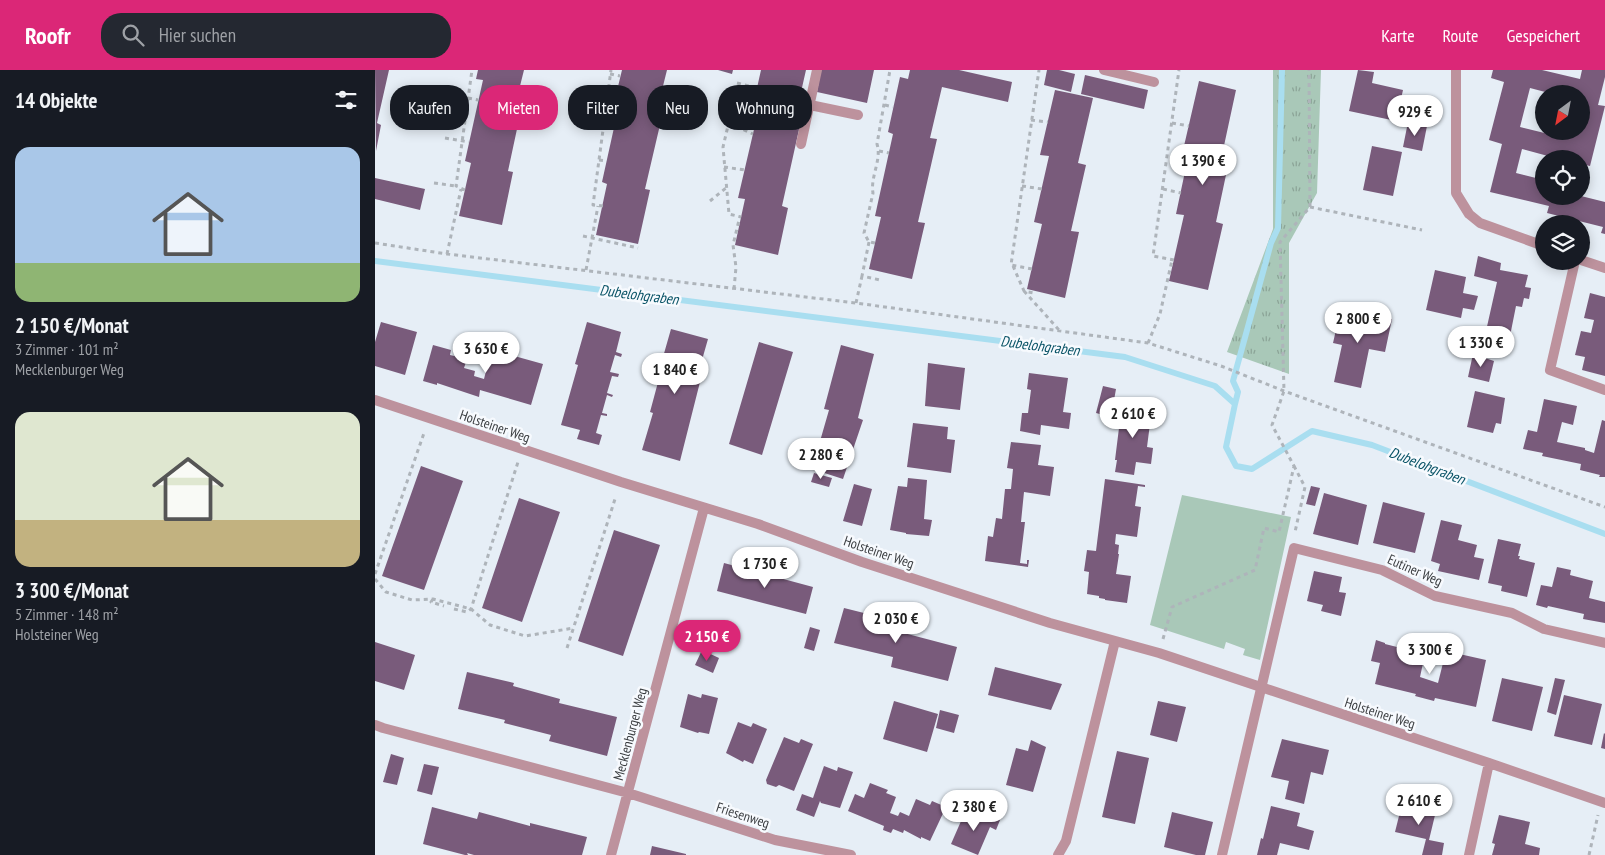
<!DOCTYPE html>
<html lang="de">
<meta charset="utf-8">
<style>
:root{--surface:#171b24;--page:#242831;--text:#f1f3f6;--muted:#9ea1a6;--accent:#db2777}
body{margin:0;font-family:"PT Sans Narrow",sans-serif;background:var(--page);color:var(--text);height:100vh;display:flex;flex-direction:column;font-size:19px;white-space:nowrap}
*{box-sizing:border-box;margin:0}
p{font-size:16px;color:var(--muted)}
.icon{flex:none;width:28px;height:28px;fill:none;stroke:currentColor;stroke-width:2;stroke-linecap:round;stroke-linejoin:round}
.map{position:relative;flex:1;overflow:hidden}
.panel{display:flex;flex-direction:column;background:var(--surface);width:375px}
.panel>*{flex:none}
.banner{position:absolute;left:15px;top:15px;width:475px;height:45px;display:flex;gap:10px}
.needle{width:32px;rotate:212deg}
.buttons{position:absolute;left:1160px;top:15px;display:grid;gap:10px}
.buttons a{display:grid;place-items:center;width:55px;height:55px;border-radius:50%;background:var(--surface);box-shadow:0 2px 12px #0003;font-size:25px}
.price{position:absolute;translate:-50% -42px;padding:0 11px;border-radius:18px;background:#fff;color:#222;font-size:16px;line-height:32px;filter:drop-shadow(0 1px 2px #0008)}
.price::after{content:'';position:absolute;left:50%;top:30px;width:15px;height:11px;margin-left:-8px;background:inherit;clip-path:polygon(0 0,100% 0,50% 100%)}
.price.selected{background:var(--accent);color:#fff}
ul{padding:0;list-style:none}
li{display:grid;align-content:center;gap:10px;height:265px;padding:0 15px}
li span{display:grid;place-items:center;height:155px;border-radius:15px;color:#555}
li>.icon{margin-inline-start:auto}
span .icon{width:90px;height:90px;fill:#fffc;stroke-width:1}
li b{font-size:21px}
h2{display:flex;justify-content:space-between;align-items:center;height:60px;padding:0 15px;font-size:21px}
.tag{padding:0 18px;border-radius:20px;background:var(--surface);box-shadow:0 2px 12px #0003;font-size:18px;line-height:45px}
.tag.selected{background:var(--accent);color:#fff}
header{display:flex;align-items:center;gap:30px;box-sizing:border-box;height:70px;padding:0 25px;background:var(--accent);color:#fff}
header strong{font-size:24px}
nav{display:flex;gap:28px;margin-inline-start:auto;font-size:18px}
.search{width:350px;height:45px;background:var(--page);display:flex;align-items:center;gap:12px;box-sizing:border-box;padding:0 18px;border-radius:20px;color:var(--muted);font-size:19px}
main{display:flex;flex:1;min-height:0}
.map>svg:first-child{display:block}
</style>
<header>
<strong>Roofr</strong>
<div class="search"><svg class="icon" aria-label="search" viewBox="0 0 24 24"><circle cx="10" cy="10" r="6"/><path d="M15 15l6 6"/></svg>Hier suchen</div>
<nav><a>Karte</a><a>Route</a><a>Gespeichert</a></nav>
</header>
<main>
<section class="panel">
<h2>14 Objekte<svg class="icon" aria-label="filters" viewBox="0 0 24 24"><path d="M4 7h16M4 17h16"/><circle cx="9" cy="7" r="2"/><circle cx="15" cy="17" r="2"/></svg></h2>
<ul>
<li><span style="background:linear-gradient(#a9c7e8 75%,#8fb573 0)"><svg class="icon" aria-label="home" viewBox="0 0 24 24"><path d="M3 11l9-7 9 7M6 9v11h12V9"/></svg></span><div><b>2 150 €/Monat</b><p>3 Zimmer · 101 m²</p><p>Mecklenburger Weg</p></div></li>
<li><span style="background:linear-gradient(#dfe7d0 70%,#c2b280 0)"><svg class="icon" aria-label="home" viewBox="0 0 24 24"><path d="M3 11l9-7 9 7M6 9v11h12V9"/></svg></span><div><b>3 300 €/Monat</b><p>5 Zimmer · 148 m²</p><p>Holsteiner Weg</p></div></li>
</ul>
</section>
<div class="map">
<svg width="1230" height="785" viewBox="0 0 1230 785">
<defs>
<pattern id="grass-tufts" width="24" height="20" patternUnits="userSpaceOnUse" patternTransform="scale(1.25)"><rect width="24" height="20" fill="#a9c8b8"/><path d="M3 7l-1-3M5 7V3M7 7l1-3M15 17l-1-3M17 17v-4M19 17l1-3" fill="none" stroke="#8ba497"/></pattern>
</defs>
<rect width="100%" height="100%" fill="#e6eef6"/>
<path fill="url(#grass-tufts)" d="M898 0H946L942 123 914 173V304L852 282 898 159Z"/>
<path fill="#a9c8b8" d="M807 425 916 447 885 590 868 585 870 579 851 572 849 579 775 555Z"/>
<g fill="none" stroke-linecap="round" stroke-linejoin="round">
<path stroke="#a9def0" stroke-width="6" d="M0 191 750 287 840 316 860 334 851 377 861 396 877 399 937 361 997 375 1230 464
M860 334 863 322 858 311 896 173 903 158 907 0"/>
</g>
<path fill="#795b7b" fill-rule="evenodd" d="M0 0H14L2 53 6 55 1 81Z
M103 0H149L145 16 151 17 133 101 138 102 127 155 84 146 96 93 90 91 108 10 101 9Z
M247 0H292L282 40 288 42 270 119 275 120 263 174 221 165 232 114 227 112 244 35 239 33Z
M343 0H358L357 4Z
M386 0H431L421 44 427 46 407 136 413 138 403 185 360 175 370 129 363 128 384 38 378 36Z
M446 0H499L492 33 442 22Z
M535 0H584L637 12 633 32 567 17 555 68 562 69 543 152 550 153 537 209 494 199 506 147 500 146 518 64 513 62 525 7 533 9Z
M672 0H684L700 4 696 22 669 15Z
M983 0 999 2 997 13 1028 20 1021 51 974 41Z
M1118 0H1167L1205 9 1207 0H1230V7L1223 35 1230 36 1215 96 1206 94V89H1184L1147 79 1141 103 1169 110V126H1206L1230 132V164L1226 163 1228 157 1172 143 1174 136 1115 122 1127 74 1114 70 1129 12 1116 8ZM1155 18 1178 24H1206V61H1196L1194 69 1145 57Z
M710 5 773 20 769 39 706 24Z
M824 11 861 20 847 85 855 86 841 152 848 154 833 220 794 211 809 145 801 144 815 78 809 76Z
M680 20 718 28 703 93 711 95 696 161 704 162 690 228 652 219 667 154 659 152 674 86 665 85Z
M1033 52 1052 56 1047 81 1028 77Z
M997 76 1027 82 1018 126 988 120Z
M0 108 50 119 45 140 0 129Z
M1103 186 1126 193 1125 200 1153 205 1150 217 1156 218 1154 229 1149 228 1147 237 1141 236 1135 266 1111 261 1122 212 1099 206Z
M1060 200 1091 207 1088 223 1103 226 1099 240 1088 238 1086 248 1051 240Z
M1215 223 1230 227V306L1207 300 1210 287 1200 285 1206 261 1216 263 1219 250 1209 248Z
M966 238 1017 249 1010 282 994 279 986 318 959 312 967 275 958 273Z
M6 252 42 262 30 305 0 296V272Z
M212 252 246 262 241 282 247 284 246 287 240 285 235 302 244 304 243 307 237 306 232 323 238 325 237 327 232 325 227 343 232 344V346L226 345 221 363 227 365 224 375 202 369 205 360 186 355 203 295 200 294Z
M296 259 333 269 321 311 325 312 305 391 267 380 278 343 275 342 286 301H284Z
M384 272 418 282 387 385 354 374Z
M118 273 134 277 132 284 168 294 156 335 105 320 104 327 62 313V315L48 311 58 275 76 280 75 285 92 289 89 298 100 301 99 306 109 309Z
M466 275 499 284 483 348 488 350 468 409 437 399 454 340 449 339Z
M1098 284 1119 291 1114 312 1093 307Z
M553 293 590 298 585 340 550 336Z
M654 303 693 308 688 342 696 343 694 359 666 355 665 365 645 361 647 343H653L656 320 652 319Z
M728 316 741 319 736 347 721 343Z
M1100 321 1130 328 1126 354 1121 353 1118 363 1092 357Z
M1169 329 1202 336 1198 355 1187 352 1182 372 1210 378V380L1219 383 1227 350 1230 351V407H1224L1225 405 1205 400 1206 394 1167 386 1168 383 1148 379 1153 360 1162 362Z
M747 334 777 338 772 377 778 378 776 394 761 392 759 405 740 402 742 390H740Z
M538 353 573 357 572 369 580 370 576 403 532 397Z
M636 372 666 375 663 395 679 397 675 426 649 422 646 452H650L645 493 652 494V490H654L653 497 610 491 613 466 618 467 621 448 627 449 630 419H636L638 399 632 398Z
M46 396 88 411 49 520 7 506Z
M439 403 457 408 454 417 436 412Z
M533 408 552 410 549 449 557 450 554 466 531 464V463L515 460 523 416 532 417Z
M730 409 770 415V417L763 416 760 436 766 437 762 467 741 464 740 474 744 475 743 484H744L741 504 756 506 752 533 730 530V529L724 528V526L712 524 714 502 709 501 712 480 721 481Z
M479 414 497 419 487 456 468 451Z
M936 416 945 418 940 436 931 434Z
M949 423 992 435 983 475 938 464Z
M144 428 185 442 147 552 107 538Z
M1008 432 1050 443 1040 483 998 473Z
M1066 450 1087 455 1083 470 1102 475 1099 487 1109 489 1104 510 1063 501 1065 494 1056 491Z
M239 460 285 475 248 586 203 571Z
M1123 469 1146 474 1143 486H1145L1144 489 1160 493 1152 527 1126 521 1127 516 1113 513Z
M349 493 438 517 431 544 342 521Z
M1182 497 1196 500 1195 505 1218 511 1214 528 1230 532V553L1208 549 1209 544 1173 536 1172 538 1161 535 1166 515 1177 517Z
M939 501 967 507 964 522 971 523 966 546 946 541 948 535 932 531Z
M469 538 529 553 525 562 582 577 573 611 516 597 518 587 459 573Z
M435 557 445 560 439 581 429 578Z
M1001 570 1010 573V574L1050 584 1045 607 1063 613 1071 581 1111 590 1101 637 1060 628 1059 631 1040 626 1041 624 1000 614 1005 593 996 591Z
M0 572 40 585 29 620 0 611Z
M327 580 344 588 338 603 320 595Z
M620 597 687 614 676 640 613 625Z
M92 602 139 613 138 616 185 629 184 633 242 647 232 686 174 671 176 665 129 653 130 650 83 639Z
M1127 608 1168 617 1157 661 1117 651Z
M1180 608 1190 610 1181 645 1172 642Z
M313 624 326 628 327 624 343 628 334 664 324 662 323 663 305 657Z
M1189 625 1227 634 1217 675 1179 666Z
M519 631 563 644 552 682 508 669Z
M783 631 811 637 802 672 775 665Z
M565 640 584 645 579 663 561 658Z
M363 652 376 657 378 653 392 659 378 694 369 690 368 692 351 683Z
M1229 663 1230 664V679L1226 678Z
M409 667 424 673 426 669 438 674 419 721 404 715 401 717 392 714 391 710Z
M907 669 954 680 948 705 936 702 929 734 910 729 914 711 896 707Z
M656 670 671 677 658 722 631 715 641 678 653 681Z
M742 681 774 688 760 754 727 747Z
M16 684 29 688 22 715 8 712Z
M49 694 64 697 57 725 42 721Z
M449 696 462 701 463 697 478 702 465 738 446 733 445 731 439 747 421 740 427 724 438 728Z
M495 713 513 720 511 723 521 727 515 743 523 746 525 742 534 746 541 729 555 735 557 731 571 737 555 771 546 767V769L529 760 528 763 518 759 516 763 508 760 509 756 473 741 480 724 489 728Z
M1028 730 1043 733 1042 737 1061 741 1054 770 1069 773 1067 785H1047L1051 769 1020 762Z
M896 736 925 743 922 756 939 761 934 780 905 773 902 785H882L886 768 888 769Z
M57 737 102 749 104 742 155 756V753L212 767 207 785H99L92 783 93 785H90L48 774Z
M590 742 607 749 609 743 625 750 621 760 615 757 603 785 576 774Z
M797 742 838 752 830 785H821L789 777Z
M1124 745 1155 752 1150 774 1165 778 1164 785H1117L1120 774 1117 773Z
M277 776 311 784V785H275Z"/>
<g fill="none" stroke-linecap="round" stroke-linejoin="round">
<path stroke="#aeb4ba" stroke-width="3" stroke-dasharray="4 4" stroke-linecap="butt" d="M235 4 245 6
M362 13 382 18
M78 24 93 27
M93 28 103 30
M510 35 518 37
M356 43 348 77 354 144 366 147
M656 50 673 52
M229 51 240 53
M354 53 378 64
M797 53 814 56
M70 68 94 72
M504 81 514 83
M224 90 232 91
M349 97 370 100
M59 113 81 116
M647 116 667 119
M788 119 806 123
M90 120 81 116 97 0
M335 131 351 118
M228 136 218 135 236 0
M935 137 1047 160
M208 166 263 178
M494 172 487 206 505 210
M0 173 72 184 481 233 773 273 846 296 909 321 1230 437
M500 173 494 172 489 163 498 123C495 107 507 90 502 74L515 0
M72 184 86 119
M799 190 778 186 804 0
M638 196 649 221 659 223
M657 199 636 195 664 0
M211 200 223 136
M359 219 361 197 358 175 365 146
M649 221 684 260
M481 233 487 206
M773 273 785 244 797 190
M919 396 930 417 920 462
M0 504 49 363
M0 509 11 522 37 530 58 529 96 539 115 555 150 566 199 558
M58 529 56 532 69 536
M79 539 92 542 96 539 143 392
M788 569 797 537 880 500 889 458 904 462 919 396 897 355 909 321 905 172 935 137 934 0
M192 578 241 426
M1214 785 1223 745"/>
<path stroke="#bd929d" stroke-width="10" d="M729 0 779 12
M435 35 483 45
M426 74 442 0"/>
<path stroke="#bd929d" stroke-width="10" d="M1081 0V123L1094 144 1105 153 1169 176
M1206 190 1230 198
M1200 191 1175 300 1230 320
M0 330 246 412 383 454 487 492 675 553 784 583 1114 693 1230 733
M0 655 8 658 253 723 400 770 476 785
M236 785 329 438
M683 785 691 771 740 571
M847 785 919 478 1007 500 1060 526 1137 543 1169 559 1230 573
M1094 785 1114 693"/>
</g>
<g text-anchor="middle" stroke-width="5" stroke-linejoin="round" paint-order="stroke">
<g font-size="14" fill="#3a3d40" stroke="#f7fafe">
<text transform="translate(120 356) rotate(19)" y="5">Holsteiner Weg</text>
<text transform="translate(504 482) rotate(19)" y="5">Holsteiner Weg</text>
<text transform="translate(1040 500) rotate(24)" y="5">Eutiner Weg</text>
<text transform="translate(1005 643) rotate(18)" y="5">Holsteiner Weg</text>
<text transform="translate(255 664) rotate(-75)" y="5">Mecklenburger Weg</text>
<text transform="translate(368 745) rotate(18)" y="5">Friesenweg</text>
</g>
<g font-size="15" font-style="italic" fill="#0a5467" stroke="#f7fafe">
<text transform="translate(264 225) rotate(7)" y="5">Dubelohgraben</text>
<text transform="translate(665 276) rotate(7)" y="5">Dubelohgraben</text>
<text transform="translate(1052 396) rotate(21)" y="5">Dubelohgraben</text>
</g>
</g>
</svg>
<div class="buttons">
<a><svg class="needle" viewBox="-14 -14 28 28"><path d="M0-13l5 13h-10z" fill="#e53935"/><path d="M0 13l5-13h-10z" fill="#9ea1a6"/></svg></a>
<a><svg class="icon" aria-label="locate" viewBox="0 0 24 24"><circle cx="12" cy="12" r="6"/><path d="M12 2v4M12 18v4M2 12h4M18 12h4"/></svg></a>
<a><svg class="icon" aria-label="layers" viewBox="0 0 24 24"><path d="M12 4l9 5-9 5-9-5zM3 14l9 5 9-5"/></svg></a>
</div>
<b class="price" style="left:1040px;top:67px">929 €</b>
<b class="price" style="left:828px;top:116px">1 390 €</b>
<b class="price" style="left:983px;top:274px">2 800 €</b>
<b class="price" style="left:1106px;top:298px">1 330 €</b>
<b class="price" style="left:111px;top:304px">3 630 €</b>
<b class="price" style="left:300px;top:325px">1 840 €</b>
<b class="price" style="left:758px;top:369px">2 610 €</b>
<b class="price" style="left:446px;top:410px">2 280 €</b>
<b class="price" style="left:390px;top:519px">1 730 €</b>
<b class="price" style="left:521px;top:574px">2 030 €</b>
<b class="price selected" style="left:332px;top:592px">2 150 €</b>
<b class="price" style="left:1055px;top:605px">3 300 €</b>
<b class="price" style="left:1044px;top:756px">2 610 €</b>
<b class="price" style="left:599px;top:762px">2 380 €</b>
<div class="banner">
<a class="tag">Kaufen</a>
<a class="tag selected">Mieten</a>
<a class="tag">Filter</a>
<a class="tag">Neu</a>
<a class="tag">Wohnung</a>
</div>
</div>
</main>
